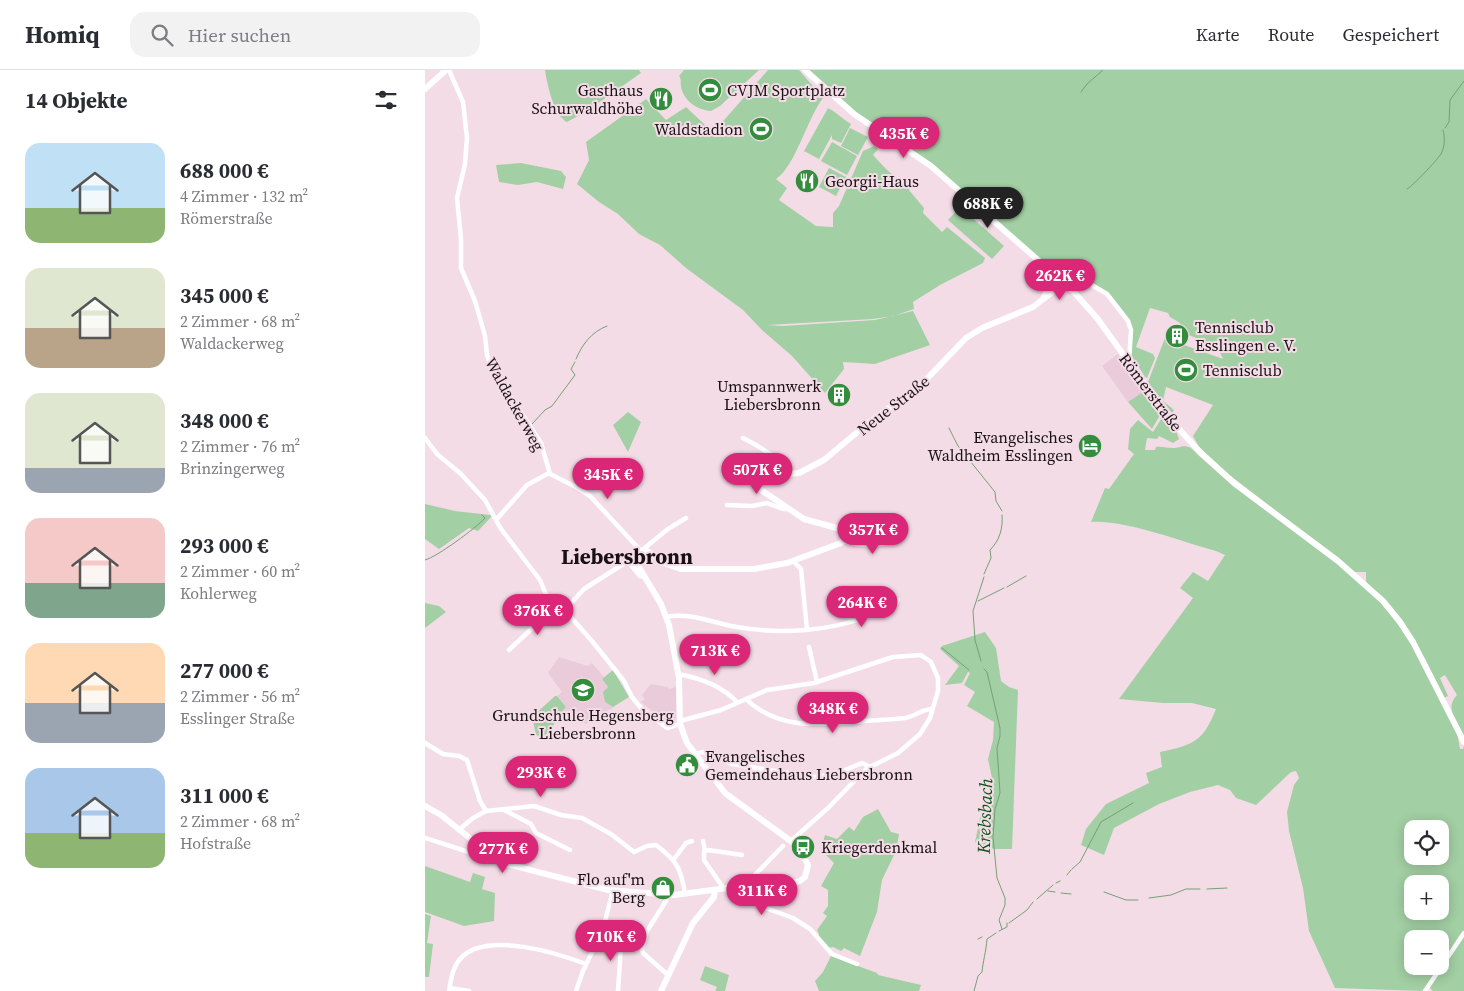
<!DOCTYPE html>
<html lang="de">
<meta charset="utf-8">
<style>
:root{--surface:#fff;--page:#f2f2f3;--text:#2b2b33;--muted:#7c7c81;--line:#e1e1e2;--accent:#db2777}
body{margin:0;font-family:"Source Serif 4",serif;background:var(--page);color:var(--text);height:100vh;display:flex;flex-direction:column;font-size:19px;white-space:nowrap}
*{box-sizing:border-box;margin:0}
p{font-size:16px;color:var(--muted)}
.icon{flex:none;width:28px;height:28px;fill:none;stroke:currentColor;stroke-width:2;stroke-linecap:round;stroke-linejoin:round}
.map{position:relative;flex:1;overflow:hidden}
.sheet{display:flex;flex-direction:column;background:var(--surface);width:425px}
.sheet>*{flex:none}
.fabs{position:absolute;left:979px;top:750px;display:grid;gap:10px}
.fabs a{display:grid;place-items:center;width:45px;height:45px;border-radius:10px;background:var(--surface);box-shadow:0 2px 12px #0003;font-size:25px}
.price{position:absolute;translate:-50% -42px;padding:0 11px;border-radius:18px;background:var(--accent);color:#fff;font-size:16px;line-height:32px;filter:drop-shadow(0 1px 2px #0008)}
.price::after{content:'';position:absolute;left:50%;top:30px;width:15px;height:11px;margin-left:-8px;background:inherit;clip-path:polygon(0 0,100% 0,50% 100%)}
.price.active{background:#222;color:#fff}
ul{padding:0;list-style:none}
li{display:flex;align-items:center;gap:15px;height:125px;padding:0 25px}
li span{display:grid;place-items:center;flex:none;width:140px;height:100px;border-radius:15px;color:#555}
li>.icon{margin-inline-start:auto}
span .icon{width:60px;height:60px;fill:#fffc;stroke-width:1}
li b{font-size:21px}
h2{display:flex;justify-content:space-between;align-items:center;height:60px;padding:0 25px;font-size:21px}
header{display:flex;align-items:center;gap:30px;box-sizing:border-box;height:70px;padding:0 25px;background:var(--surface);border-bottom:1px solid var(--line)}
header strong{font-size:24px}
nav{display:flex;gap:28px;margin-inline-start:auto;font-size:18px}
.search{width:350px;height:45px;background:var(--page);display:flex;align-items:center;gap:12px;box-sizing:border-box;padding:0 18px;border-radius:15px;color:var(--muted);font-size:19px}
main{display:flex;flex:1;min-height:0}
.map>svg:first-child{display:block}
</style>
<header>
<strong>Homiq</strong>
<div class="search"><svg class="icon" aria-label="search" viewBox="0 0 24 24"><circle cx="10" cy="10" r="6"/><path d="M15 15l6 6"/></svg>Hier suchen</div>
<nav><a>Karte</a><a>Route</a><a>Gespeichert</a></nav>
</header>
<main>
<section class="sheet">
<h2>14 Objekte<svg class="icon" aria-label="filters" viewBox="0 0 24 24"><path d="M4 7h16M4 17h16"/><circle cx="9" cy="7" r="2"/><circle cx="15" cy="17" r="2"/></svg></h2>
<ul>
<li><span style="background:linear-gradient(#bfe0f5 65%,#8fb573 0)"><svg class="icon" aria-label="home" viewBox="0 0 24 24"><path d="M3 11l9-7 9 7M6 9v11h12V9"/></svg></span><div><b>688 000 €</b><p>4 Zimmer · 132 m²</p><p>Römerstraße</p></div></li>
<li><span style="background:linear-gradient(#dfe7d0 60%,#b9a48a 0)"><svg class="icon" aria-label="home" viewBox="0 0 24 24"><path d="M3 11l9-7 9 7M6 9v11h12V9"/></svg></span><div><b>345 000 €</b><p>2 Zimmer · 68 m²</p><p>Waldackerweg</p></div></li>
<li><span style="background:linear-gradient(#dfe7d0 75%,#9aa5b1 0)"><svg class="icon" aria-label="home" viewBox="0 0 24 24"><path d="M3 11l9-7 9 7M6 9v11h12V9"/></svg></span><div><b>348 000 €</b><p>2 Zimmer · 76 m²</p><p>Brinzingerweg</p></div></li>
<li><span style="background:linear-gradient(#f6c9c9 65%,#7fa58c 0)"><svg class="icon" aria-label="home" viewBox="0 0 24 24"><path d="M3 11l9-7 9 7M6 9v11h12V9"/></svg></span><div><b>293 000 €</b><p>2 Zimmer · 60 m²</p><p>Kohlerweg</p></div></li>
<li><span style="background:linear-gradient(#ffd9b3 60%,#9aa5b1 0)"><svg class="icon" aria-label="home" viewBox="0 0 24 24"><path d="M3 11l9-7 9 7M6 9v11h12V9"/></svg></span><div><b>277 000 €</b><p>2 Zimmer · 56 m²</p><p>Esslinger Straße</p></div></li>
<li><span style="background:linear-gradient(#a9c7e8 65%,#8fb573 0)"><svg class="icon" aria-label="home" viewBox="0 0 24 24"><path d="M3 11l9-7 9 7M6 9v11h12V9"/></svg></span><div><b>311 000 €</b><p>2 Zimmer · 68 m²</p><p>Hofstraße</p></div></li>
</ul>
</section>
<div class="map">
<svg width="1039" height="921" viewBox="0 0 1039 921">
<rect width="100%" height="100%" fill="#f4dce7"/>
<path fill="#eacbd9" d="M693 284 718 322 703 332 677 296Z
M134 587 163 596 167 593 179 607 177 609 183 617 180 632 189 637 161 654 137 640 141 637 132 626 137 622 123 603Z
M226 614 243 617 244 619 251 617V648L247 653H242L216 632 220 629 217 625Z"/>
<path fill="#a3cfa4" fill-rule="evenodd" d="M120 0H214L216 3 162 41 142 52C129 46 122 14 120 0Z
M334 0 295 36 286 41C272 40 259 31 256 17 255 12 257 10 254 6L259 0Z
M343 0H374L398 28C382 49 370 97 351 109L362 118 354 130 391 156 408 157V143L414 136 438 81 449 76 453 79 448 85C459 97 471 111 487 115L484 120 499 138 498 143 517 162 522 157 560 188 558 193 515 215 488 232 489 239 468 246 448 249 342 255 358 256 450 250 488 241 505 275 450 294 418 292 419 299 400 323 367 286 337 260 318 240 261 198 235 175 214 164 193 144 174 132 152 114 164 90 161 72 221 29 241 50 261 37 280 55 286 65Z
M383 0H1039V667C1032 653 1019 638 1032 625L1020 605 1015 608 1023 626 1019 628 1000 589 941 512V502H930L798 400 774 377 768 366 788 335 741 317 738 331 749 340 747 343 723 312 740 268 798 289 792 276 753 261 755 253 745 247 743 243 725 238 711 277 728 284 730 288 722 308 720 307 705 283 703 248 697 240 683 222 653 204 641 202 637 197 634 202 626 198 507 94 427 40Z
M403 38C413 43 417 49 426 54L416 73 407 69V65L394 89 379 81Z
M425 58 443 67 433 85 416 76Z
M407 72 432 86 422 105 396 91Z
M96 93 136 101 141 107 138 119 112 112 93 115 74 112 71 95Z
M404 98 421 107 411 126 394 117Z
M535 137 579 176 567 189 523 150Z
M718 322 735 345 727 359 703 332Z
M203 342 216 352 203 382 188 355Z
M738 346 751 361 754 369 748 373 734 366 732 369 722 368 720 380H730L731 377C737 376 742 378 748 378 756 378 758 374 766 378 826 437 904 477 962 538 991 570 1012 625 1032 663L1035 679H1038L1039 676V921H1008L1002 915 998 921 910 918 884 861 878 818 864 761 862 742 869 715 874 708 871 701 866 702 831 735 811 728 805 720 793 715 765 722 734 734 689 758 679 785 656 775 661 759 681 734 724 713 721 703 737 697 735 682C768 675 778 672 791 639L767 633H738L694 629 768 528 755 518 768 502 783 511 800 485 791 481C758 472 698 449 666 452L680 418 684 419 709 384 703 379 705 359 713 350 728 362ZM988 759H1015V786H988ZM988 814H1015V841H988ZM988 869H1015V896H988Z
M0 434 30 441 65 445 67 446 53 461 44 458 14 479 0 469Z
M0 533 14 536 21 542 0 558Z
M560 562 571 578 576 611 584 617 593 620 587 779H569L550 772 557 739 569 718 563 689 568 670 569 652 542 636 550 622 539 615 545 603 543 602 537 613 520 615 534 596 515 579 517 576Z
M188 600 204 627 188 637 180 632 178 622 183 617 177 609Z
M130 626H132L141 637C137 640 125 662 120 668L111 665 107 647Z
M453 739 466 762 474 764 471 781 457 810 452 842 435 886 419 878 416 881 408 877 403 878 393 866 394 864 392 860 402 846 398 843 403 836V820L396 816 409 793 396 780 400 765 412 769 424 757 429 761 438 747Z
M0 796 45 812 48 803 60 807 57 819 70 823 69 851 39 856 0 842Z
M0 844 6 846 2 873 8 874 4 907H0Z
M406 886 452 903 453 905 496 915 494 921H394L390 911 398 902Z
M280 896 304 905 300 921H290L292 917 275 910Z"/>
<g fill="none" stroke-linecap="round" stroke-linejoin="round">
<path stroke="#75a076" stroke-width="1" d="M656 22 662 14 678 0
M1020 58 1024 52 1025 30 1039 11
M982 119C987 117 1012 90 1016 84 1020 77 1020 67 1018 60
M151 289C157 275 166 262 182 256
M107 354 120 340 127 336 150 305 146 299 150 292
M524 358 533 376 570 422 571 431 577 441
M0 490C12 487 51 458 60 448L57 445
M559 504 566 488 565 480C575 470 578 458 577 445
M582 517 601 506
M553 531 579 518
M517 578 544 600
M556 591 550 570 548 541 559 507
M559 599 562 602 575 658V666L572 678 575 723 570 739 568 767 572 808 580 828V835L574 850 577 859
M647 799 655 792 676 752 708 733
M642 805 646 800
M631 813 635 811
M782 819 802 818
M623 821 630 822
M679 822 701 830H713
M636 823 646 824
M724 828 746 825 761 819H775
M612 829 628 815
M584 853 602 840 608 832
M574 861 582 857V853
M553 869 557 867
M549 921 553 906 557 902C558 891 561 882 562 869L571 863"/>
<path stroke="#fff" stroke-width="4.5" d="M24 0 38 32 42 68 40 94 32 128 36 169V198L50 231 60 266 62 285 65 294 116 373 125 404 151 417 165 426 216 481 243 459 261 448
M633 208 643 204 649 205 682 224 703 251 706 260 704 292
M639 213 652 206
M0 368 12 384 36 404 60 430 76 459 115 510 123 529 133 539 144 545 167 571 199 611 207 627 216 638 242 658 255 654
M318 368C334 376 356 389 365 405
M302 435 327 436 342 433 358 439H364
M71 450 102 415 124 403
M419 471C439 478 457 475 477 469
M368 491 376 499 382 560
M138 542 159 519 200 493 205 494 215 506 220 507
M241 547C265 542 288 553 312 557 357 565 405 561 448 545 455 542 471 538 473 530
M384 577 392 612
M84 580 122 544 133 539
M253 604C275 608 297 616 312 632
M321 629C352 659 391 655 430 652 447 650 464 650 480 648 491 646 497 639 507 639
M255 651 296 640 342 620 389 613 468 587 496 585 506 592 513 608V621L505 648 495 664 473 683 441 699 404 737 366 771
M0 673 18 684 34 686 42 690 55 731 61 741
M269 684 279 682 307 694 388 707 408 705 437 693 445 697
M79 740 106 754 111 763 145 780
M35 759 48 748 61 741 109 736 136 745 157 748 186 764 209 782 222 776 231 775C252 791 256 798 260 824
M0 768 56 786H67
M278 771 280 781
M249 789 261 773 267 771
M322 816 324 811 358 776
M299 819 279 790V782L283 780 317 785
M301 819 304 823 311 827 368 848 385 859 407 884 432 894
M242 825 241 831 222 861 217 880 218 883 243 905
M176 865 196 876 193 921
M25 918 44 921
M24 921C26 908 28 895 38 886 64 862 132 883 161 894
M151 921 158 901 178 859 188 820
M1000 921 1039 863"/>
<path stroke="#fff" stroke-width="6" d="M380 0 429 44 506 96 647 220 672 248 744 348 775 382 809 413 913 491 958 531 975 552 988 572 1039 672
M0 19 21 0
M618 229 624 216 633 208
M0 736 16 745 67 786 82 794 183 820 249 825 318 816 366 813 375 811 380 807 383 795 374 777 300 723 262 673 255 654 254 608 244 555 236 534 212 494 211 486 216 481H222L239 493 256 499H329L362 493 416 473 421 467 419 460 379 449 336 420 334 415 336 410 342 406 374 403 399 390 442 354 495 316 541 268 557 258 608 237 639 213
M236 921 268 853 289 827 290 820"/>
</g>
<defs>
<g id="stadium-disc" transform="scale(1.25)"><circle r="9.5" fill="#338d3d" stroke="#f4dce7"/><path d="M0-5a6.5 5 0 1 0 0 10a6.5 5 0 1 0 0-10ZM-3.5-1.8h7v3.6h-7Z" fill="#fff"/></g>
<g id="restaurant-disc" transform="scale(1.25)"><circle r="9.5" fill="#338d3d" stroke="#f4dce7"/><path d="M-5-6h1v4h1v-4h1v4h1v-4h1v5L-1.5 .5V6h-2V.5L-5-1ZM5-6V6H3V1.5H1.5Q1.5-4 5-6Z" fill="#fff"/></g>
<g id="building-disc" transform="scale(1.25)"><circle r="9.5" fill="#338d3d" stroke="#f4dce7"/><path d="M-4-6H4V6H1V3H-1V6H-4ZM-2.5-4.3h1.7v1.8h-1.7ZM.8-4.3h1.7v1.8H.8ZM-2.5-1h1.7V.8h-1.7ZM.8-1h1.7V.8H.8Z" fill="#fff"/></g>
<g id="hotel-disc" transform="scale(1.25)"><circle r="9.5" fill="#338d3d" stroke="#f4dce7"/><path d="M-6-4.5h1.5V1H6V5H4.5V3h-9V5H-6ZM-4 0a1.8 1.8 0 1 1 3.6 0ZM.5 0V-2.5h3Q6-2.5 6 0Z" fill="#fff"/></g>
<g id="school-disc" transform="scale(1.25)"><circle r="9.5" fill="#338d3d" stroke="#f4dce7"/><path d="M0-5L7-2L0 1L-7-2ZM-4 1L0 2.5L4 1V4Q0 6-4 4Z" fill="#fff"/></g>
<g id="civic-disc" transform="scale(1.25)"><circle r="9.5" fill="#338d3d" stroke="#f4dce7"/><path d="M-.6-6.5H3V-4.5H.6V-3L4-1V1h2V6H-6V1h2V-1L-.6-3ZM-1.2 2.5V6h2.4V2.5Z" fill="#fff"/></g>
<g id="bus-disc" transform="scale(1.25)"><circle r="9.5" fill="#338d3d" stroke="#f4dce7"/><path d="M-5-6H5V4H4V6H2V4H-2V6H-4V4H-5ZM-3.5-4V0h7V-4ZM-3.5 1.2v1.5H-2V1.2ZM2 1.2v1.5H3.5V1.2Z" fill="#fff"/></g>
<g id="shop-disc" transform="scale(1.25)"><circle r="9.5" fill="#338d3d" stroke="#f4dce7"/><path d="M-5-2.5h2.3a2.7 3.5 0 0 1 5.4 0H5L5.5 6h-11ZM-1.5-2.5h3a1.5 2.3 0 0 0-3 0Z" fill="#fff"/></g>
</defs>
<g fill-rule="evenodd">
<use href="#stadium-disc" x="285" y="20"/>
<use href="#restaurant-disc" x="236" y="29"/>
<use href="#stadium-disc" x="336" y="59"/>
<use href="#restaurant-disc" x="382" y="111"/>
<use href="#building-disc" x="752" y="266"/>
<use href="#stadium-disc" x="761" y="300"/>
<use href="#building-disc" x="414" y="325"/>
<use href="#hotel-disc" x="665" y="376"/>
<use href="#school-disc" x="158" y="620"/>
<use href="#civic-disc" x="262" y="695"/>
<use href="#bus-disc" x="378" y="777"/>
<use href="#shop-disc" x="238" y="818"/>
</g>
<g text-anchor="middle" stroke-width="4" stroke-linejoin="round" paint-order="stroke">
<g font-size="16" fill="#181114" stroke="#f4dce7" text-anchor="start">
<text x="218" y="26" text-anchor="end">Gasthaus<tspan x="218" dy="18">Schurwaldhöhe</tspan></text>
<text x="302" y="26">CVJM Sportplatz</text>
<text x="318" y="65" text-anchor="end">Waldstadion</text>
<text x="400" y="117">Georgii-Haus</text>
<text x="770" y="263">Tennisclub<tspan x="770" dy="18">Esslingen e. V.</tspan></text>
<text x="778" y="306">Tennisclub</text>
<text x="396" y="322" text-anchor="end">Umspannwerk<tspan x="396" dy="18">Liebersbronn</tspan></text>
<text x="648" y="373" text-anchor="end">Evangelisches<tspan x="648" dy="18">Waldheim Esslingen</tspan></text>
<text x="158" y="651" text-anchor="middle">Grundschule Hegensberg<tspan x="158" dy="18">- Liebersbronn</tspan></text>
<text x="280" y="692">Evangelisches<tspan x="280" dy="18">Gemeindehaus Liebersbronn</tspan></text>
<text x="396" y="783">Kriegerdenkmal</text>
<text x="220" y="815" text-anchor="end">Flo auf'm<tspan x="220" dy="18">Berg</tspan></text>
</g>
<g font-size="16" fill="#181114" stroke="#f4dce7">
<text transform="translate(726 322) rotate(53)" y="6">Römerstraße</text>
<text transform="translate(90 334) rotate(61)" y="6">Waldackerweg</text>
<text transform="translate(468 335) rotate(-38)" y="6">Neue Straße</text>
</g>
<g font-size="18" font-style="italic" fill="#10511a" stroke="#f4dce7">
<text transform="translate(560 746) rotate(-88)" y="6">Krebsbach</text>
</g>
<g font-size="21" font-weight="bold" fill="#181114" stroke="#f4dce7">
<text x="202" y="494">Liebersbronn</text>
</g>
</g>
</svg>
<div class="fabs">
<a><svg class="icon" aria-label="locate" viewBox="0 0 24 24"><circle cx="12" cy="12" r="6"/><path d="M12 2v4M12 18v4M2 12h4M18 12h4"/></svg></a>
<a>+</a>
<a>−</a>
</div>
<b class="price" style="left:479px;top:89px">435K €</b>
<b class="price active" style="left:563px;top:159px">688K €</b>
<b class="price" style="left:635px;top:231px">262K €</b>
<b class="price" style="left:332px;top:425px">507K €</b>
<b class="price" style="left:183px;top:430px">345K €</b>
<b class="price" style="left:448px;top:485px">357K €</b>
<b class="price" style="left:437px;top:558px">264K €</b>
<b class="price" style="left:113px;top:566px">376K €</b>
<b class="price" style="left:290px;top:606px">713K €</b>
<b class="price" style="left:408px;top:664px">348K €</b>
<b class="price" style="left:116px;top:728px">293K €</b>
<b class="price" style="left:78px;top:804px">277K €</b>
<b class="price" style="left:337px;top:846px">311K €</b>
<b class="price" style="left:186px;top:892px">710K €</b>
</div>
</main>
